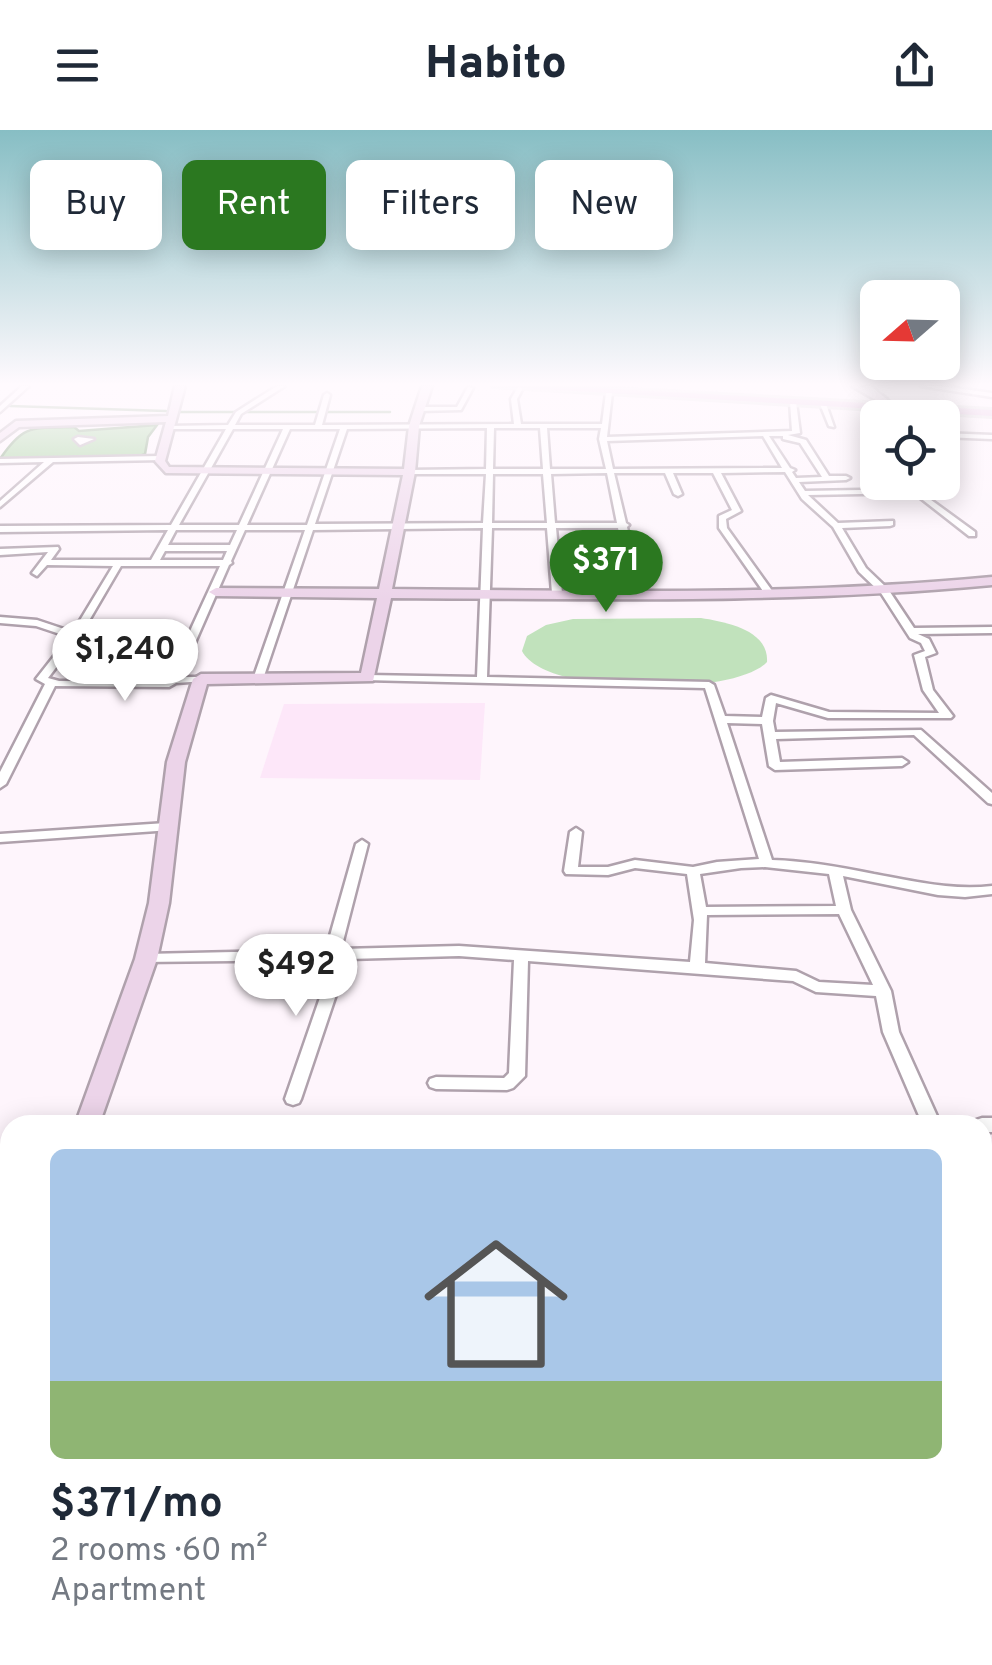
<!DOCTYPE html>
<meta charset="utf-8">
<style>
:root{--surface:#fff;--page:#f6f6f7;--text:#1f2937;--muted:#747a83;--accent:#2b7820}
body{margin:0;font-family:Overpass,sans-serif;background:var(--page);color:var(--text);height:100vh;display:flex;flex-direction:column;font-size:38px;white-space:nowrap}
*{box-sizing:border-box;margin:0}
p{font-size:32px;color:var(--muted)}
.icon{flex:none;width:55px;height:55px;fill:none;stroke:currentColor;stroke-width:2;stroke-linecap:round;stroke-linejoin:round}
.map{position:relative;flex:1;overflow:hidden}
.panel{position:absolute;left:0px;top:985px;width:992px;height:550px;display:flex;flex-direction:column;background:var(--surface);border-radius:30px 30px 0 0;box-shadow:0 5px 25px #0003}
.panel>*{flex:none}
.top-card{position:absolute;left:30px;top:30px;width:932px;height:90px;display:flex;gap:20px}
.needle{width:65px;rotate:250deg}
.buttons{position:absolute;left:860px;top:150px;display:grid;gap:20px}
.buttons a{display:grid;place-items:center;width:100px;height:100px;border-radius:15px;background:var(--surface);box-shadow:0 5px 25px #0003;font-size:50px}
.price{position:absolute;translate:-50% -85px;padding:0 22px;border-radius:35px;background:#fff;color:#222;font-size:32px;line-height:65px;filter:drop-shadow(0 2px 5px #0008)}
.price::after{content:'';position:absolute;left:50%;top:60px;width:30px;height:22px;margin-left:-15px;background:inherit;clip-path:polygon(0 0,100% 0,50% 100%)}
.price.current{background:var(--accent);color:#fff}
ul{padding:0;list-style:none}
li{display:grid;align-content:center;gap:20px;height:530px;padding:0 50px}
li span{display:grid;place-items:center;height:310px;border-radius:15px;color:#555}
li>.icon{margin-inline-start:auto}
span .icon{width:180px;height:180px;fill:#fffc;stroke-width:1}
li b{font-size:42px}
.pill{padding:0 35px;border-radius:15px;background:var(--surface);box-shadow:0 5px 25px #0003;font-size:35px;line-height:90px}
.pill.current{background:var(--accent);color:#fff}
header{display:flex;justify-content:space-between;align-items:center;height:130px;padding:0 50px;background:var(--surface);font-size:45px;font-weight:800}
.map>svg:first-child{display:block}
</style>
<header><svg class="icon" aria-label="menu" viewBox="0 0 24 24"><path d="M4 6h16M4 12h16M4 18h16"/></svg>Habito<svg class="icon" aria-label="share" viewBox="0 0 24 24"><path d="M12 15V3M7 8l5-5 5 5M5 13v7h14v-7"/></svg></header>
<div class="map">
<svg width="992" height="1535" viewBox="0 0 992 1535">
<rect width="100%" height="100%" fill="#fef5fc"/>
<path fill="#fde7f9" d="M485 573 480 650 260 648 284 574Z"/>
<path fill="#c1e2bc" d="M701 488C726 492 769 500 767 532 735 567 545 567 522 521L527 506 546 495 573 489Z"/>
<path fill="#97cc8f" stroke="#71956b" stroke-width="2.5" d="M157 295 148 307 145 324 140 326 0 329C23 295 30 298 74 297L79 301Z"/>
<g fill="none" stroke-linecap="round" stroke-linejoin="round">
<path stroke="#71956b" stroke-width="2.5" d="M10 276 166 281
M177 282H390"/>
<path fill="#97cc8f" fill-rule="evenodd" d="M10 1299V1331L0 1332V1300Z
M605 1525H644L648 1535H609Z"/>
<g stroke="#afa1ac" stroke-width="5">
<path id="street" d="M22 256H29L0 282V276Z
M277 256H285L241 284 235 295H315L324 265 327 263 330 265 322 295 514 294 511 269 518 257 521 256 523 258 517 269 521 294H602L606 263 609 261 612 263 607 307 792 301 790 272 793 270 796 272 800 303 788 305 806 310 829 346H846L850 348 846 350 799 352 805 361 916 359 975 402V406H969L914 363 808 365 838 393 893 391V395L890 396 842 398 866 438 888 459 914 498 992 497V503L918 504 929 509 936 523 925 527 933 560 953 586 951 588H828L776 573 773 591 775 602 921 600 992 663V674L988 673 914 605 776 609 780 632 902 628 908 632 902 636 775 640 769 636 762 594 727 593 772 730C806 731 840 737 874 744 914 751 952 761 992 756V764L965 767 938 765 843 746 851 780 891 861 899 902 941 995H923L883 902 876 866 816 862 793 851 528 831 525 946 513 958 507 960 436 959 430 957 428 953 430 949 436 947 504 948 509 943 514 830 459 826 348 829 301 969 299 973 293 975 287 973 285 969 333 830 141 832 139 829 141 826 146 824 326 820 356 714 362 710 368 714 341 819 459 816 690 832 694 790 687 744 635 738 608 745 566 744 564 741 570 702 576 698 582 702 578 737H608L635 730 693 737 717 732 759 729 705 558 364 550V546L368 545 477 547 483 398 313 400 263 549 258 552 253 549 305 400H245L231 431 232 433 229 435 180 547H205V551L176 553 169 557 55 556 6 654 0 658V642L45 554 36 549 69 507 36 496 0 493V487L37 490 73 502 113 436 47 435 37 446 32 443 48 422 0 425V419L58 417 59 419 51 430H151L168 400 0 402V396L171 395 226 299H169L167 296 228 295 236 282ZM487 298 486 339 409 340 405 342 409 344H486L483 393 315 394 347 299ZM494 298H540L543 339H493ZM547 298H601L599 309 606 339H550ZM233 299H283L239 395H179ZM290 299H340L307 395H247ZM763 306 782 338 613 339 607 311ZM769 306H783V309L800 313 822 347 796 348 792 342 795 340 790 338ZM785 342 802 369 833 397 859 442 881 463 910 508 921 513 925 521 914 525 923 560 939 583 829 582 771 565 766 568 762 587 725 586 714 555 709 552 487 547 492 398H547L552 463 557 466 562 463 556 398H618L632 464 640 466 642 464 627 397 629 395 626 393 614 343H665L674 364 678 366 682 364 673 343H713L732 380 719 386V398L765 464 768 465 773 462 727 398 726 389 741 381 721 343ZM607 343 617 393H555L551 344ZM493 344H543L547 393H492ZM176 400H237L230 415H168ZM165 421H227L223 430H160ZM121 436H220L168 549 166 551H59L48 548 80 506ZM765 737 829 744 836 776 706 777 700 744 741 738ZM839 784 873 855 819 852 796 841 705 833 707 785Z
M865 256H872L882 267 877 268Z
M921 256H941L992 263V267Z
M468 257 473 258 461 280 418 281 415 279 418 277H457Z
M823 272 826 274 834 297 829 296 820 274Z
M942 303 992 305V309L942 307Z
M78 307 94 309 80 315 74 309Z
M160 326 164 328 163 330 53 332 0 377V371L44 332 0 333V329Z
M166 693 171 694 172 697 171 700 0 712V704Z
M982 988H992V1002H982V995H973L976 990Z
M10 1038V1052L0 1053V1039Z"/>
</g>
<g stroke="#afa1ac" stroke-width="5">
<path id="secondary" d="M175 256H185L165 331 169 337 404 339 409 296 422 256H432L419 296 415 342 392 459C592 461 793 466 992 447V455C792 474 591 469 391 468L373 551 207 554 185 632 169 773 157 829 99 995H75L135 829 149 773 167 632 193 549 201 544 361 543 377 468 216 466 209 462 216 458 379 459 403 345 166 343 155 331 166 292 19 297 0 311V303L16 291 168 286Z
M852 256C867 256 886 263 893 278L885 280 881 273Z
M10 1170V1217L0 1220V1174Z"/>
</g>
<g stroke="#d6d5d5" stroke-width="6">
<path id="primary" d="M493 256H562L992 280V286Z"/>
</g>
<use href="#street" fill="#fff" fill-rule="evenodd"/>
<use href="#secondary" fill="#ecd4e9" fill-rule="evenodd"/>
<use href="#primary" fill="#d9a9d3" fill-rule="evenodd"/>
</g>
<linearGradient id="sky" x2="0" y2="1"><stop stop-color="#87bec4"/><stop offset="0.54" stop-color="#fffafe"/><stop offset="1" stop-color="#fffafe" stop-opacity="0"/></linearGradient>
<rect width="992" height="471" fill="url(#sky)"/>
</svg>
<div class="buttons">
<a><svg class="needle" viewBox="-14 -14 28 28"><path d="M0-13l5 13h-10z" fill="#e53935"/><path d="M0 13l5-13h-10z" fill="#747a83"/></svg></a>
<a><svg class="icon" aria-label="locate" viewBox="0 0 24 24"><circle cx="12" cy="12" r="6"/><path d="M12 2v4M12 18v4M2 12h4M18 12h4"/></svg></a>
</div>
<b class="price current" style="left:606px;top:485px">$371</b>
<b class="price" style="left:125px;top:574px">$1,240</b>
<b class="price" style="left:296px;top:889px">$492</b>
<div class="top-card">
<a class="pill">Buy</a>
<a class="pill current">Rent</a>
<a class="pill">Filters</a>
<a class="pill">New</a>
</div>
<section class="panel">
<ul>
<li><span style="background:linear-gradient(#a9c7e8 75%,#8fb573 0)"><svg class="icon" aria-label="home" viewBox="0 0 24 24"><path d="M3 11l9-7 9 7M6 9v11h12V9"/></svg></span><div><b>$371/mo</b><p>2 rooms · 60 m²</p><p>Apartment</p></div></li>
</ul>
</section>
</div>
